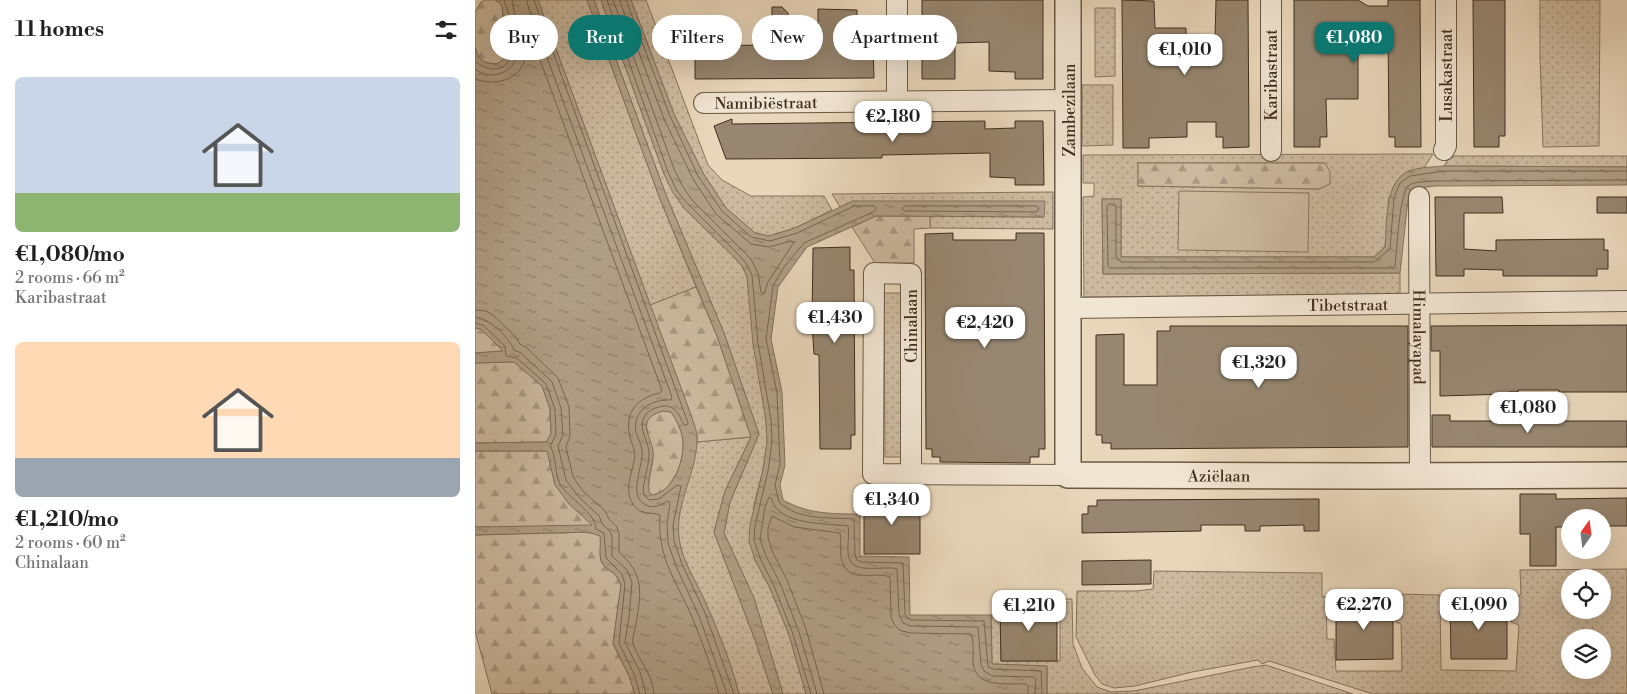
<!DOCTYPE html>
<meta charset="utf-8">
<style>
:root{--surface:#fff;--page:#f2f2f2;--text:#222;--muted:#767676;--accent:#0f766e}
body{margin:0;font-family:"Libre Bodoni",serif;background:var(--page);color:var(--text);height:100vh;display:flex;flex-direction:column;font-size:19px;white-space:nowrap}
*{box-sizing:border-box;margin:0}
p{font-size:16px;color:var(--muted)}
.icon{flex:none;width:28px;height:28px;fill:none;stroke:currentColor;stroke-width:2;stroke-linecap:round;stroke-linejoin:round}
.map{position:relative;flex:1;overflow:hidden}
.panel{display:flex;flex-direction:column;background:var(--surface);width:475px}
.panel>*{flex:none}
.guide{position:absolute;left:15px;top:15px;width:475px;height:45px;display:flex;gap:10px}
.needle{width:32px;rotate:14deg}
.tools{position:absolute;left:1086px;top:509px;display:grid;gap:10px}
.tools a{display:grid;place-items:center;width:50px;height:50px;border-radius:50%;background:var(--surface);box-shadow:0 5px 20px #0002;font-size:25px}
.price{position:absolute;translate:-50% -42px;padding:0 11px;border-radius:10px;background:#fff;color:#222;font-size:16px;line-height:32px;filter:drop-shadow(0 1px 2px #0008)}
.price::after{content:'';position:absolute;left:50%;top:30px;width:15px;height:11px;margin-left:-8px;background:inherit;clip-path:polygon(0 0,100% 0,50% 100%)}
.price.selected{background:var(--accent);color:#fff}
ul{padding:0;list-style:none}
li{display:grid;align-content:center;gap:10px;height:265px;padding:0 15px}
li span{display:grid;place-items:center;height:155px;border-radius:8px;color:#555}
li>.icon{margin-inline-start:auto}
span .icon{width:90px;height:90px;fill:#fffc;stroke-width:1}
li b{font-size:21px}
h2{display:flex;justify-content:space-between;align-items:center;height:60px;padding:0 15px;font-size:21px}
.tag{padding:0 18px;border-radius:22px;background:var(--surface);box-shadow:0 5px 20px #0002;font-size:18px;line-height:45px}
.tag.selected{background:var(--accent);color:#fff}
main{display:flex;flex:1;min-height:0}
.map>svg:first-child{display:block}
</style>
<main>
<section class="panel">
<h2>11 homes<svg class="icon" aria-label="filters" viewBox="0 0 24 24"><path d="M4 7h16M4 17h16"/><circle cx="9" cy="7" r="2"/><circle cx="15" cy="17" r="2"/></svg></h2>
<ul>
<li><span style="background:linear-gradient(#c9d6e8 75%,#8fb573 0)"><svg class="icon" aria-label="home" viewBox="0 0 24 24"><path d="M3 11l9-7 9 7M6 9v11h12V9"/></svg></span><div><b>€1,080/mo</b><p>2 rooms · 66 m²</p><p>Karibastraat</p></div></li>
<li><span style="background:linear-gradient(#ffd9b3 75%,#9aa5b1 0)"><svg class="icon" aria-label="home" viewBox="0 0 24 24"><path d="M3 11l9-7 9 7M6 9v11h12V9"/></svg></span><div><b>€1,210/mo</b><p>2 rooms · 60 m²</p><p>Chinalaan</p></div></li>
</ul>
</section>
<div class="map">
<svg width="1152" height="694" viewBox="0 0 1152 694">
<defs>
<pattern id="green-dots" width="8" height="8" patternUnits="userSpaceOnUse" patternTransform="scale(1.25)"><rect width="8" height="8" fill="#ccbaa0"/><path d="M2 2h.1M6 6h.1" fill="none" stroke="#a79882" stroke-width="1.8" stroke-linecap="round"/></pattern>
<pattern id="forest-firs" width="22" height="20" patternUnits="userSpaceOnUse" patternTransform="scale(1.25)"><rect width="22" height="20" fill="#ccbaa0"/><path d="M5 1l3.5 6h-7zM16 11l3.5 6h-7z" fill="#a79882"/></pattern>
<pattern id="water-ripples" width="26" height="14" patternUnits="userSpaceOnUse" patternTransform="scale(1.25)"><rect width="26" height="14" fill="#af9e86"/><path d="M2 4q2-2 4 0t4 0M15 11q2-2 4 0t4 0" fill="none" stroke="#90816d"/></pattern>
</defs>
<rect width="100%" height="100%" fill="#e9d7bb"/>
<filter id="stains"><feTurbulence type="fractalNoise" baseFrequency=".004" numOctaves="4"/><feColorMatrix values="0 0 0 0 .2 0 0 0 0 .09 0 0 0 0 .02 0 0 0 .5 -.17"/></filter>
<radialGradient id="worn" r=".72"><stop offset=".6" stop-color="#630" stop-opacity="0"/><stop offset="1" stop-color="#630" stop-opacity=".3"/></radialGradient>
<path fill="url(#green-dots)" stroke="#86745f" fill-rule="evenodd" d="M63 0H112L185 199 221 287 175 305Z
M119 0H126L189 174 209 208 257 255 267 266 272 277 291 421 292 442 288 470 279 504 280 560 295 588 314 635 331 694H308L279 598 249 533 255 502 284 434 249 333 191 195Z
M156 0H171L233 165 247 180 276 196H349L357 210 320 228 294 236 280 233 251 208 228 173 199 114Z
M1065 0H1125L1124 146 1068 147 1065 56Z
M620 8H640V76L620 77Z
M607 85H638V145L607 146Z
M958 154 949 168 933 171 914 197 910 247 899 257H646V199H627L628 274 925 273V294L609 297 608 197 619 196V183H608V155ZM663 163H850L855 183 844 189 663 186Z
M975 156H1152V167L969 166Z
M578 192V229L455 228V216L568 217 378 201 365 207 357 194Z
M409 293H426L427 457H410Z
M276 437 250 491 239 532 280 640 298 694H264C257 666 245 637 234 611 223 584 201 555 203 525 205 497 215 469 222 442Z
M1152 569V694H898L794 661 787 664 783 660 717 672 660 686 639 688 627 684 620 675 601 637 602 591H661L678 589 679 571 847 573V596L851 597 852 639H859L861 671H927L926 624 921 622V594L965 595 966 670 1041 671 1044 625 1036 622V597L1046 595 1045 570ZM1095 578H1128V610H1095ZM1095 638H1128V670H1095Z
M585 599H597L598 644 607 668 622 687 636 692 659 691 777 667 791 665 878 694H572V666L517 664 516 615H525L526 661H585Z"/>
<path fill="url(#forest-firs)" stroke="#86745f" d="M10 0H20L26 4C31 20 25 19 23 33 23 39 28 47 32 52L29 59 22 64 8 62 3 57 0 47V12L6 2Z
M663 163H850L855 172V184L844 189 663 186Z
M401 216H455V228L439 229V263H400L377 227Z
M221 287 242 336 276 437 222 442V435L216 415 175 305Z
M0 328 6 329 28 351 0 353Z
M39 362 67 386 75 409 76 434 71 442 0 443V363Z
M188 411 196 412C203 422 209 435 208 448 207 466 196 494 175 495 170 488 178 467 178 457 179 446 169 433 172 422 175 415 182 413 188 411Z
M0 451H73L80 485 118 526 0 527Z
M114 532 126 536C126 543 124 554 126 561 129 570 141 570 146 585L138 644 154 676 160 694H17L0 631V535Z"/>
<path fill="#ccbaa0" stroke="#86745f" d="M704 191 834 193 833 252 703 250Z"/>
<path fill="url(#water-ripples)" stroke="#82725c" fill-rule="evenodd" d="M20 0H63L216 415C218 422 222 430 222 437 223 471 200 502 204 537 206 559 221 581 230 601 242 628 257 665 264 694H160L154 676 138 643 146 585C141 570 129 570 126 560 124 554 126 543 125 536L113 532 0 535V527L117 525 94 504 80 485 72 451H0V443L71 442 76 434 75 409 67 386 39 362 0 363V353L28 351 6 329 0 328V47C3 60 9 64 22 64L29 59 32 52C28 47 23 39 23 33 25 19 31 20 26 4ZM188 411 196 412C203 422 209 435 208 448 207 466 196 494 176 495 170 488 177 467 178 457 180 445 169 433 172 422 175 415 182 413 188 411Z
M112 0H119L191 195 249 333 284 434 255 502 249 533 279 598 308 694H298L280 640 239 532 250 491 276 437 242 336 185 199Z
M126 0H156L199 114 228 173 251 208 280 233 294 236 320 228 378 201H570L569 217 401 216 332 247 303 287 296 339 307 392 310 465 305 485 308 500C333 514 357 514 385 514V556L434 557 435 615H516L517 664 572 666V694H331L314 635 295 588 280 560 274 541 275 525 288 470 292 442 291 421 278 344 272 277 267 266 257 255 209 208 198 193 189 174Z
M969 166 1152 167V185L960 186 937 189 933 200 925 273 628 274 627 199H646V257H899L910 247C912 225 909 180 934 171 944 167 958 167 969 166Z"/>
<g fill="none" stroke-linecap="round" stroke-linejoin="round">
<path stroke="#776652" stroke-width="1" d="M52 0 53 6 197 397 196 400C177 399 157 410 161 432 163 439 168 447 167 454 167 469 153 497 171 505 178 509 186 505 193 501L195 503 192 525 193 543 201 566 224 616 252 694
M59 0 213 423 212 425H209C204 415 201 405 188 406 182 407 177 409 173 412 160 425 173 438 174 453 174 464 170 477 168 488L169 495 174 500 184 499 202 485 206 486 198 525 199 541 207 564 230 613 259 694
M132 0 193 172 202 191 213 204 261 252 271 263 277 275 283 343 296 420 297 442 293 471 280 526 279 540 285 558 299 586 318 634 336 694
M138 0 199 169 208 187 217 200 276 259 283 273 286 292 289 294 293 282 319 242 316 241 294 247 276 244 241 214 218 179 189 119 146 5 145 0
M151 0 195 116 223 176 247 211 276 237 295 241 322 233 379 206H399L401 208 400 211 329 243 309 267 298 286 291 339 302 393 305 464 300 485 304 502C324 521 354 517 379 519L380 556 382 560 386 562 428 563 430 614 432 618 436 620 509 621 513 667 518 669 566 671 567 694
M0 61C10 70 28 74 34 59 35 58 37 53 36 51 36 45 30 40 28 33L34 15 29 0
M0 69C17 82 39 73 43 52L35 34 40 16 37 0
M0 79C21 87 51 79 50 52 50 45 45 39 43 33L47 22H51L187 390 185 393C162 398 149 412 155 437 156 443 160 449 160 456 158 471 148 490 158 504 167 517 175 511 185 515 182 558 201 580 217 617 227 642 237 668 244 694
M1152 171H969L935 176 925 183 919 198 915 249 899 262H646L641 256V206L639 204H634L632 206 633 266 635 268H918L920 266C922 250 924 197 933 186 938 181 953 182 960 181L1152 180
M430 206H562L564 208 562 212 430 211 427 209Z
M0 310 11 311 18 315 40 336 45 344 52 348 83 378 94 407 95 436 91 447 98 477 108 491 130 511 134 519 142 527 144 534V552C170 575 166 593 161 624 160 630 157 638 158 643 163 661 178 673 179 694
M0 317C14 318 34 337 39 350L46 353 77 382 86 408 88 435 83 446 91 480 103 496 124 516 128 525 135 531 137 537V556L152 570 157 582 154 617 150 642 165 672 171 694
M0 323 8 325 30 346 31 356 42 358 71 384 80 409 81 435 75 446C82 457 79 472 85 484 94 499 121 513 121 529L129 533 131 558 147 574 150 584 144 643 159 674 165 694
M342 694 324 632 305 583 291 556 285 539 290 507 294 497 296 498C303 526 351 523 373 526 375 536 371 548 374 558 378 575 410 565 422 569L424 614 428 623 435 626 503 627 506 664 509 671 517 676 559 677 561 679 560 694
M349 694 331 629 312 580 298 553 293 538V528L297 516 319 527 365 533C367 542 364 552 367 561 373 584 400 571 415 577L416 617 419 624 424 630 435 633 496 634C499 642 498 653 498 661 499 689 531 683 551 684L553 686V694"/>
</g>
<path fill="#978670" stroke="#3f2f1e" d="M447 0H568V79H540V72L514 71V42L480 43V79H447Z
M647 0 679 1 680 28H711V38L740 37 741 0H773L774 147 748 148V137H741V122H712V137L674 138V148H648Z
M819 0H883L893 6H913V0H945L946 147H920V137H914L913 30H883V99H851L852 137H845V147H819Z
M998 0H1030V136H1024V147H999Z
M297 7H307L313 13V45H343V9L382 10V45L398 44 399 78 220 79V46L288 45 287 21H297Z
M257 119V124L510 121V129L540 128V121H568L569 185H540V178L515 177V153L407 155V158L251 159 239 126Z
M960 197H1027L1028 213H989V249L1021 251V240L1129 239V250H1133V269H1122V276H1028V270L989 269V276H961Z
M1122 197H1152V213H1122Z
M478 233V240H541V233H569L570 449H564V457H555V463L465 462V457H457V449H451L450 234Z
M375 247V270H379L380 435H376V449H345L344 355 339 354 337 324 338 248Z
M1152 325V392H1084V390H1043V392H1034V394L965 396V351H956V326Z
M695 326H933V447L636 449V443H627V435H621V335L649 334V385H682V331H695Z
M957 415H975V421H1152V447H957Z
M1045 494H1081V499L1152 498V526H1128V518H1095V527H1081V566H1055V534H1045Z
M389 498H445V554H389Z
M844 499V531H829V525L785 526V531H770V525H726V531L607 533V514H613V506H622V500Z
M676 560V584L607 585V561Z
M1032 602V659H976L975 603Z
M861 603H918V659L861 660Z
M525 604H582V661H526Z"/>
<g fill="none" stroke-linecap="round" stroke-linejoin="round">
<g stroke="#6a5945" stroke-width="22">
<g id="minor">
<path d="M796 0V151"/>
<path d="M422 102V0"/>
<path id="s1" d="M229 103 594 100"/>
<path d="M969 150 971 146V0"/>
<path id="s2" d="M944 197 945 476"/>
<path id="s3" d="M594 308 1152 301"/>
<path d="M436 474V274L399 273 398 474 593 475"/>
</g>
</g>
<g stroke="#6a5945" stroke-width="28">
<g id="tertiary">
<path id="s4" d="M593 0V475L898 476 1152 475"/>
</g>
</g>
<use href="#minor" stroke="#f1e5d3" stroke-width="20"/>
<use href="#tertiary" stroke="#f1e5d3" stroke-width="25"/>
</g>
<g text-anchor="middle" stroke-width="4" stroke-linejoin="round" paint-order="stroke">
<g font-size="16" fill="#3f2f1e" stroke="#f1e5d3">
<text transform="translate(796 75) rotate(-90)" y="6">Karibastraat</text>
<text transform="translate(971 75) rotate(-90)" y="6">Lusakastraat</text>
<text dy="6" stroke="none"><textPath href="#s1" startOffset="62">Namibiëstraat</textPath></text>
<text transform="translate(594 110) rotate(-90)" y="6">Zambezilaan</text>
<text dy="6" stroke="none"><textPath href="#s3" startOffset="279">Tibetstraat</textPath></text>
<text transform="translate(436 326) rotate(-90)" y="6">Chinalaan</text>
<text dy="6" stroke="none"><textPath href="#s2" startOffset="140">Himalayapad</textPath></text>
<text dy="6" stroke="none"><textPath href="#s4" startOffset="626">Aziëlaan</textPath></text>
</g>
</g>
<rect width="100%" height="100%" filter="url(#stains)"/>
<rect width="100%" height="100%" fill="url(#worn)"/>
</svg>
<div class="tools">
<a><svg class="needle" viewBox="-14 -14 28 28"><path d="M0-13l5 13h-10z" fill="#e53935"/><path d="M0 13l5-13h-10z" fill="#767676"/></svg></a>
<a><svg class="icon" aria-label="locate" viewBox="0 0 24 24"><circle cx="12" cy="12" r="6"/><path d="M12 2v4M12 18v4M2 12h4M18 12h4"/></svg></a>
<a><svg class="icon" aria-label="layers" viewBox="0 0 24 24"><path d="M12 4l9 5-9 5-9-5zM3 14l9 5 9-5"/></svg></a>
</div>
<b class="price selected" style="left:879px;top:64px">€1,080</b>
<b class="price" style="left:710px;top:76px">€1,010</b>
<b class="price" style="left:418px;top:143px">€2,180</b>
<b class="price" style="left:360px;top:344px">€1,430</b>
<b class="price" style="left:510px;top:349px">€2,420</b>
<b class="price" style="left:784px;top:389px">€1,320</b>
<b class="price" style="left:1053px;top:434px">€1,080</b>
<b class="price" style="left:417px;top:526px">€1,340</b>
<b class="price" style="left:889px;top:631px">€2,270</b>
<b class="price" style="left:1004px;top:631px">€1,090</b>
<b class="price" style="left:554px;top:632px">€1,210</b>
<div class="guide">
<a class="tag">Buy</a>
<a class="tag selected">Rent</a>
<a class="tag">Filters</a>
<a class="tag">New</a>
<a class="tag">Apartment</a>
</div>
</div>
</main>
